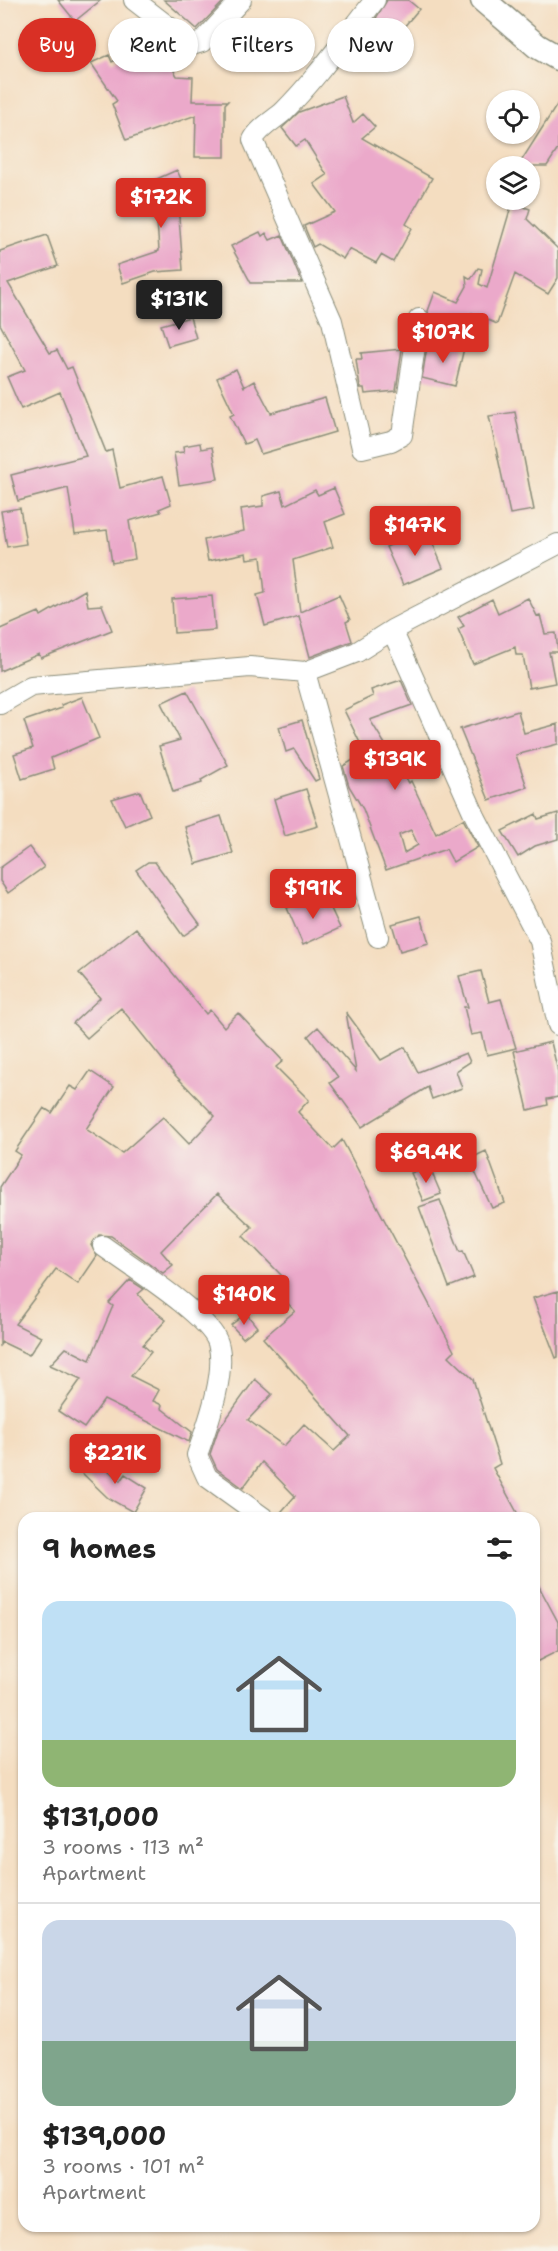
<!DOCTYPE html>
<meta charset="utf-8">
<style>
:root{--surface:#fff;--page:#f2f2f2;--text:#222;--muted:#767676;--line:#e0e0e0;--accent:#d93025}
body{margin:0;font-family:"Shantell Sans",sans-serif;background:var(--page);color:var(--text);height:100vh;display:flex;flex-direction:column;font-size:22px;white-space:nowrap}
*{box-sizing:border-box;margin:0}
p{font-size:20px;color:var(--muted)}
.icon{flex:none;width:33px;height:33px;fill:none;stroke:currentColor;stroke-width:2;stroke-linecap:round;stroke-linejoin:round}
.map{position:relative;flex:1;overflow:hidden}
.details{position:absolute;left:18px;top:1512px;width:522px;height:720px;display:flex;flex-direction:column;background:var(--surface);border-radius:18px;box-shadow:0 2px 4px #0004}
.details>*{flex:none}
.hud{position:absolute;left:18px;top:18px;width:522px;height:54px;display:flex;gap:12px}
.fabs{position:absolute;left:486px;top:90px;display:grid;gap:12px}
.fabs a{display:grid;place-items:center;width:54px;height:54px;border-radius:50%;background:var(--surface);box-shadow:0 2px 4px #0004;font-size:30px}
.price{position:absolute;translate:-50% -51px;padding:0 14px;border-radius:6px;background:var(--accent);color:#fff;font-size:20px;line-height:39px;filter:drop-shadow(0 2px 3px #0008)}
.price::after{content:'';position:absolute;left:50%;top:36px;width:18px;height:14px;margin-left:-9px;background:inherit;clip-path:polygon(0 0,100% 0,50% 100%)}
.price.selected{background:#222;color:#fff}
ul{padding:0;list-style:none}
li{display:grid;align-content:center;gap:12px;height:318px;padding:0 24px}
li+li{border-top:2px solid var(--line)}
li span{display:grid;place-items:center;height:186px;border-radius:18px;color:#555}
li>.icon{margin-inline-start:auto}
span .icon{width:108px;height:108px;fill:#fffc;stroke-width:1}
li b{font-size:26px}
h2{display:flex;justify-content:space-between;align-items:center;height:72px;padding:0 24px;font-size:26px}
.chip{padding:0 21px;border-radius:27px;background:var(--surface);box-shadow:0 2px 4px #0004;font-size:21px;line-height:54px}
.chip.selected{background:var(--accent);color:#fff}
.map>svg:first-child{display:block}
</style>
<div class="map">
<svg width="558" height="2251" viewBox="0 0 558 2251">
<rect width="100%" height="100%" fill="#f7f3e8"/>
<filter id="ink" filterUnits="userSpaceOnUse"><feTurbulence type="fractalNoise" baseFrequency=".0167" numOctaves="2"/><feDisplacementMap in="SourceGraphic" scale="12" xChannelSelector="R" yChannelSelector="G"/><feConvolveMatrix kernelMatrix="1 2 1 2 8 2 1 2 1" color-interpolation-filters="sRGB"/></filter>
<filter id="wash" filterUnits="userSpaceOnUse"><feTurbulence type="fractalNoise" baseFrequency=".008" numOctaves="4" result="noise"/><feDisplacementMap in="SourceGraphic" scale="24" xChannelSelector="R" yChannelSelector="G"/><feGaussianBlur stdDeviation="1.35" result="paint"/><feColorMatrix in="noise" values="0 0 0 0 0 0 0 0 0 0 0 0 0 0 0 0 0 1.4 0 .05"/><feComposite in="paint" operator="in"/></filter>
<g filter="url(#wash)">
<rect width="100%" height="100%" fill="#f4ddc0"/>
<g id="blocks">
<path fill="#eba9ca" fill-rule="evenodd" d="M58 0H101L75 21Z
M164 0H225L197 29Z
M387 0H408L419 9 397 35 376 18Z
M144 45 148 52 159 45 177 76 193 77 192 101H228L225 104V157H195L196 115 126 140 112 104 117 101 91 63 109 55 112 62Z
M343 96 353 123 363 114 375 127 362 138 432 178 406 224 412 228 393 262 381 255 376 263 349 249 343 259 318 244 313 247 304 226 335 212 314 184 327 175 305 140 296 146 282 128 299 112Z
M558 103V149L547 166H518Z
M177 170 190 199 178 204 183 270 155 272 123 283 117 265 159 251 157 221 141 186Z
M512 203 530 209 527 219 558 249V278L548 294 515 274 497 324 472 313 466 339 430 325 428 311 435 292 458 302 467 286 466 276 471 279 478 268 482 269 479 284 487 288Z
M260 232 262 236 266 233 270 240 282 235 302 283H251L231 246Z
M47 235 58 266 8 283 50 353 57 350 67 369 72 367 106 452 112 450 120 488 163 476 171 504 159 509 161 512 129 521 135 559 112 563 107 530 75 534 68 488 18 501 11 475 86 456 60 392 21 409 7 377 25 370 0 324V251Z
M190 317 196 338 168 346 161 325Z
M465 344 455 386 422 378 427 347Z
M402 349 396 391 365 394 364 388H360L356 359H362L361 353Z
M236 369 244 387 254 381 271 413 325 398 335 432 261 454 255 440 244 444 230 416 234 414 217 378Z
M515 412 534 510 510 514 489 416Z
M200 443 201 449 212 447 218 479 179 485 174 453 184 452 183 446Z
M334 488 345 514 325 522 333 547 293 560 300 612 339 595 350 620 346 622 352 641 310 657 299 616 265 626 257 595 265 593 261 557 247 559 246 553 208 561 204 540 244 531 241 509 263 506V496L281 491 285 505 315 490 318 495Z
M20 508 26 544 7 547 1 511Z
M427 529 443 568 403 585 386 547Z
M85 590 88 606 102 605 112 630 41 658 39 654 0 671V629L39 612 41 616Z
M212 596 215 630 174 633 172 599Z
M528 598 537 616 540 615 545 634 556 633 558 652H549L555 683 529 688 523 655H516L515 647 473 664 458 629 464 626 458 617 492 599 498 613Z
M401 680 412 705 370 720 409 783 411 781 436 834 463 819 478 847 453 862 446 849 386 870 363 809 349 786 343 766 365 753 344 710 373 696 371 690ZM411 830 418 845 404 853 399 835Z
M187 691 228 765 201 780 202 783 173 792 159 746 180 740 161 703Z
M82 697 99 738 51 758 54 769 22 779 14 754 33 748 24 721 62 708 61 705Z
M518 711 524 733 558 724V744L516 755 527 787 489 800 460 729Z
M302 720 319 779 315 781 294 749 286 752 279 727Z
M306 789 318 826 285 836 274 799Z
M140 791 150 815 125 826 112 799Z
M558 813V839L535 846 518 857 502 831 536 814 538 819Z
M221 816 233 853 196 864 185 827Z
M29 847 44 867 8 893 0 881V868Z
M148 862H155L200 924 183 936 136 870Z
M314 896 318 904 327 900 340 928 303 945 287 908Z
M421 916 429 943 400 951 392 924Z
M136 928 206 1014 210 1010 224 1027 238 1013 283 1061 276 1067 309 1100 298 1112 333 1149 342 1140 454 1351 449 1356 473 1379 500 1464 493 1468 520 1518H276L295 1496 262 1462 243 1488 217 1469 210 1454 218 1430 255 1379 272 1394 248 1420 284 1446 304 1424 334 1451 350 1436 263 1338 295 1311 273 1288 284 1278 243 1236 252 1227 217 1194 161 1251 173 1265 163 1273 111 1236 99 1235 91 1245 97 1256 78 1284 56 1269 15 1324 41 1337 29 1355 2 1342 0 1345V1187L21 1155 15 1151 44 1108 52 1113 70 1086 77 1090 90 1071 114 1087 86 1129 122 1153 163 1117 189 1144 215 1116 174 1074 121 1008 87 1038 73 1023 100 998 79 973Z
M481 971 489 1002 501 999 516 1048 487 1055 482 1033 471 1035 464 1007H468L459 976Z
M346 1012 381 1060 405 1047 418 1072 466 1053 470 1062 456 1071 462 1088 432 1099 428 1087 362 1127 330 1083 338 1077 308 1036 318 1027 356 1071Z
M551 1042 558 1072V1097L547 1099 548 1105 528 1110 514 1051Z
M486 1151 505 1203 492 1208 469 1159Z
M429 1166 441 1194 423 1201 411 1173Z
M440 1200 460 1252 463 1251 474 1277 449 1287 419 1207Z
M130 1280 144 1289 138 1294 145 1303 166 1320 143 1345 151 1352 131 1376 159 1390 153 1401 162 1405 161 1408 192 1432 189 1442 104 1400 84 1428 58 1411 81 1379 50 1365 66 1348 90 1360 113 1306 109 1303Z
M558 1291V1357L556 1358 533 1298Z
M246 1313 257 1327 243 1338 231 1325Z
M94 1457 120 1481 125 1474 147 1488 133 1512 108 1498 80 1471Z
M534 1577 558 1622V1651L534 1663Z"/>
</g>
</g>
<g filter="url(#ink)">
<use href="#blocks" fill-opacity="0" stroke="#8a8d7a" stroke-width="1.5"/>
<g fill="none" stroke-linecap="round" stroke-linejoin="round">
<g stroke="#8a8d7a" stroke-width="22">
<path id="minor" d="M134 0 192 45 202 42 241 0
M375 0C345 38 317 78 283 112 274 120 258 129 253 140L332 321 362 448 391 441 402 435 419 319
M392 630 475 816 540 941 558 1025
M305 672 378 937
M0 704 31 686 250 667 305 672 357 652 392 630 558 544
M103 1246C129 1265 210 1316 218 1343 227 1373 207 1426 197 1455L207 1477 264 1518"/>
</g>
<g stroke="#8a8d7a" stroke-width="27">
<path id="tertiary" d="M483 0 537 46 558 58"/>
</g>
<use href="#minor" stroke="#fff" stroke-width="20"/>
<use href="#tertiary" stroke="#fff" stroke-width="24"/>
</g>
</g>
</svg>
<div class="fabs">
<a><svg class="icon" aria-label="locate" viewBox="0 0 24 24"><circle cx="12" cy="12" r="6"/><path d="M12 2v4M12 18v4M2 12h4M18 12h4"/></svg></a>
<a><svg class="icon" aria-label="layers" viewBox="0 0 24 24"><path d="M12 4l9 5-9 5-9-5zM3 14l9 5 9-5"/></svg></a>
</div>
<b class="price" style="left:161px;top:229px">$172K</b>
<b class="price selected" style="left:179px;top:331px">$131K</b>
<b class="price" style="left:443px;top:364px">$107K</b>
<b class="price" style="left:415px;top:557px">$147K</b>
<b class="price" style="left:395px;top:791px">$139K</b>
<b class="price" style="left:313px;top:920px">$191K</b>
<b class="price" style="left:426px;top:1184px">$69.4K</b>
<b class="price" style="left:244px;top:1326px">$140K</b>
<b class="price" style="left:115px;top:1485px">$221K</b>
<div class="hud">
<a class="chip selected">Buy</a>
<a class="chip">Rent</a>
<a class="chip">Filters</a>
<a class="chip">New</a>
</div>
<section class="details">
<h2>9 homes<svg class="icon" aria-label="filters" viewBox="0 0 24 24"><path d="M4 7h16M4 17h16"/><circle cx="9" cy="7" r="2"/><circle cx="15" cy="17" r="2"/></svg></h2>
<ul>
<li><span style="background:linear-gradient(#bfe0f5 75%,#8fb573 0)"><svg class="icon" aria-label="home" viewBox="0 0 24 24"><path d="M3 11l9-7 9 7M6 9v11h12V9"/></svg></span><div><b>$131,000</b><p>3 rooms · 113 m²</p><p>Apartment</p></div></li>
<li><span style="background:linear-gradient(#c9d6e8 65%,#7fa58c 0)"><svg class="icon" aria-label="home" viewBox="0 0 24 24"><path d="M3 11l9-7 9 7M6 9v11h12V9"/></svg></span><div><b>$139,000</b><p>3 rooms · 101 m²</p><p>Apartment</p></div></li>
</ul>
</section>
</div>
